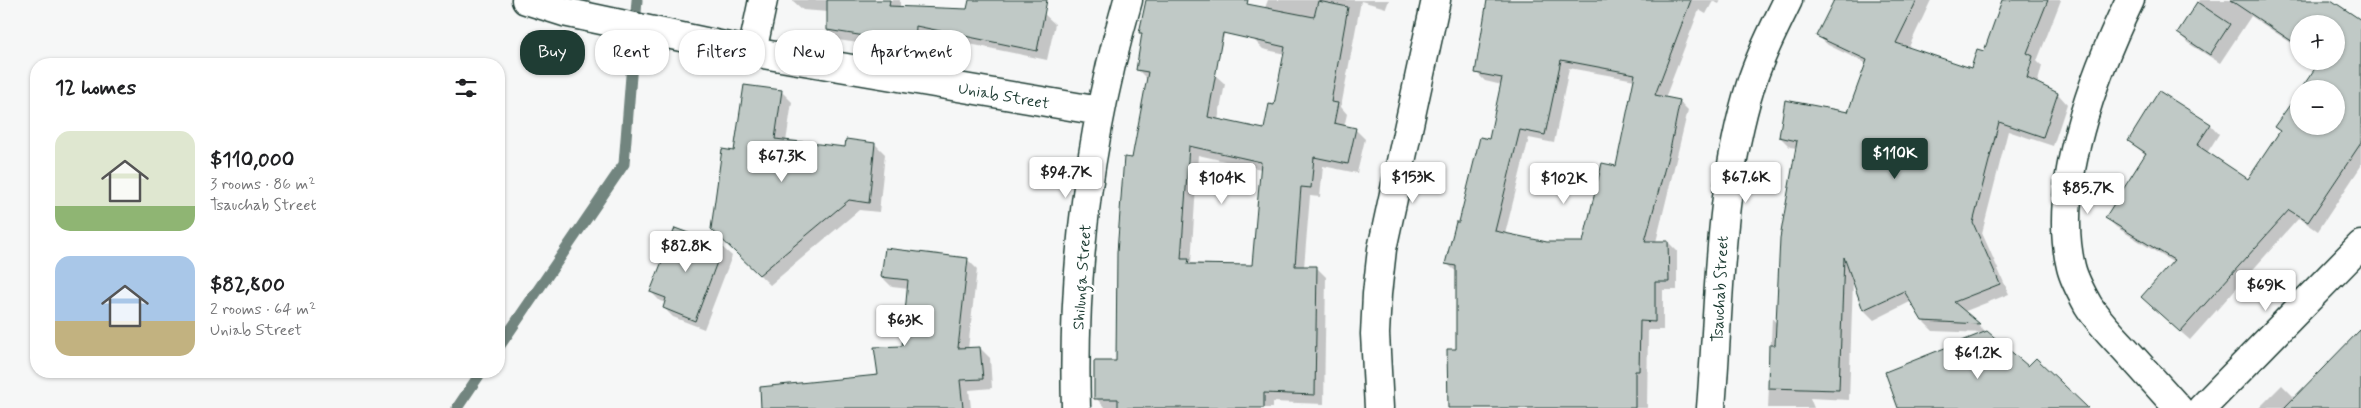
<!DOCTYPE html>
<meta charset="utf-8">
<style>
:root{--surface:#fff;--page:#f2f2f2;--text:#202124;--muted:#757577;--accent:#1f3d34}
body{margin:0;font-family:Mynerve,sans-serif;background:var(--page);color:var(--text);height:100vh;display:flex;flex-direction:column;font-size:19px;white-space:nowrap}
*{box-sizing:border-box;margin:0}
p{font-size:16px;color:var(--muted)}
.icon{flex:none;width:28px;height:28px;fill:none;stroke:currentColor;stroke-width:2;stroke-linecap:round;stroke-linejoin:round}
.map{position:relative;flex:1;overflow:hidden}
.panel{position:absolute;left:30px;top:58px;width:475px;height:320px;display:flex;flex-direction:column;background:var(--surface);border-radius:20px;box-shadow:0 1px 4px #0004}
.panel>*{flex:none}
.banner{position:absolute;left:520px;top:30px;width:475px;height:45px;display:flex;gap:10px}
.tools{position:absolute;left:2290px;top:15px;display:grid;gap:10px}
.tools a{display:grid;place-items:center;width:55px;height:55px;border-radius:50%;background:var(--surface);box-shadow:0 1px 4px #0004;font-size:25px}
.price{position:absolute;translate:-50% -42px;padding:0 11px;border-radius:5px;background:#fff;color:#222;font-size:16px;line-height:32px;filter:drop-shadow(0 1px 2px #0008)}
.price::after{content:'';position:absolute;left:50%;top:30px;width:15px;height:11px;margin-left:-8px;background:inherit;clip-path:polygon(0 0,100% 0,50% 100%)}
.price.active{background:var(--accent);color:#fff}
ul{padding:0;list-style:none}
li{display:flex;align-items:center;gap:15px;height:125px;padding:0 25px}
li span{display:grid;place-items:center;flex:none;width:140px;height:100px;border-radius:15px;color:#555}
li>.icon{margin-inline-start:auto}
span .icon{width:60px;height:60px;fill:#fffc;stroke-width:1}
li b{font-size:21px}
h2{display:flex;justify-content:space-between;align-items:center;height:60px;padding:0 25px;font-size:21px}
.pill{padding:0 18px;border-radius:20px;background:var(--surface);box-shadow:0 1px 4px #0004;font-size:18px;line-height:45px}
.pill.active{background:var(--accent);color:#fff}
.map>svg:first-child{display:block}
</style>
<div class="map">
<svg width="2361" height="408" viewBox="0 0 2361 408">
<rect width="100%" height="100%" fill="#f6f7f7"/>
<filter id="ink" filterUnits="userSpaceOnUse"><feTurbulence type="fractalNoise" baseFrequency=".02" numOctaves="2"/><feDisplacementMap in="SourceGraphic" scale="10" xChannelSelector="R" yChannelSelector="G"/><feConvolveMatrix kernelMatrix="1 2 1 2 8 2 1 2 1" color-interpolation-filters="sRGB"/></filter>
<g filter="url(#ink)">
<path fill="#0003" fill-rule="evenodd" d="M792 0H900V7L1044 14 1055 24 1047 60 926 35 925 53 838 40 828 30V12L803 10Z
M1147 0H1233L1214 74 1225 84 1218 120 1265 131 1275 107 1285 54 1263 49 1253 39 1268 0H1389L1386 8 1361 1 1341 107 1347 114 1344 127 1355 129 1365 139 1357 173 1323 166 1320 197 1310 196 1304 267H1316L1326 277 1324 404 1273 402V408H1105L1096 398 1118 362 1133 159 1147 79 1137 69 1143 35 1140 32ZM1198 155 1261 169 1253 266 1191 263Z
M1488 0H1721L1719 4 1713 1 1706 14 1699 10 1665 98 1679 101 1688 110 1656 242H1668L1677 251V290H1663V330H1648L1647 408H1449L1458 350V273L1446 263 1490 141 1502 85 1485 81 1476 72ZM1569 68 1635 80 1617 168 1584 243 1546 244 1505 234 1529 138 1554 143Z
M1836 0H1931L1908 49 1971 69 1985 52 2002 0H2061L2037 61 2042 66 2037 85 2058 94 2067 104 2053 146 2008 131 1982 233 2009 294 1963 312 2028 367 2086 408H1899L1984 333 1933 331 1923 321 1912 301 1874 320 1864 310 1853 279 1849 400 1810 398 1814 408H1768L1772 318 1777 324 1797 148 1790 147 1780 137 1849 114 1867 64 1828 45 1818 36Z
M2200 0H2329L2361 22V166L2318 231 2299 218 2190 340 2152 307 2174 263 2116 227 2107 218 2146 155 2129 141 2210 124 2219 134 2207 153 2249 181 2299 126H2336V89L2319 61H2336V24H2299V48L2251 16 2220 63 2188 43 2179 33Z
M781 91 792 102 786 142 846 148 875 144 885 154 879 212 859 210 770 285 713 229 735 152Z
M675 230 723 248 732 256 704 329 673 317 664 308 666 303 660 301 651 292Z
M967 259 977 269 968 349 980 348 990 358 992 388 969 390 971 408H771L879 377 903 348 909 289 892 287 882 277Z
M2361 329V408H2259L2282 385 2295 398Z"/>
<g fill="none" stroke-linecap="round" stroke-linejoin="round">
<path stroke="#72857f" stroke-width="11" d="M499 347 624 164 637 0
M457 408 482 371"/>
</g>
<path fill="#c0c9c6" stroke="#1f3d34" fill-rule="evenodd" d="M827 0H890L889 6 967 9 969 0H1047L1037 51 916 26 915 44 827 30Z
M1146 0H1248L1247 4 1314 17 1318 1 1348 7 1331 102 1338 103 1334 123 1356 128 1348 164 1314 157 1311 188 1301 187 1295 266H1317L1315 395 1264 393V408H1118V399H1094V361H1116L1117 253 1124 157 1132 158 1148 72 1136 70 1142 33H1139ZM1223 33 1285 47 1274 105 1269 104 1264 129 1208 117ZM1189 146 1261 162 1252 265 1188 264 1189 259H1181Z
M1487 0H1691L1655 95 1680 100 1671 145 1645 241H1668L1669 282H1655V322L1640 321 1639 371H1635V408H1448L1447 349H1456V266L1445 264 1456 222H1459L1480 137 1489 139 1502 78 1475 73ZM1561 60 1635 74 1616 166 1602 163 1583 242H1547L1495 231 1520 130 1545 135Z
M1834 0H1917L1896 43 1971 68 1977 49 1984 51 2002 0H2048L2027 53 2033 56 2027 78 2058 93 2043 137 1999 122 1973 223 2000 284 1954 302 1980 324 1922 321 1904 291 1863 310 1844 257 1839 390 1768 388 1769 345H1775L1780 238 1797 141 1779 137 1785 100 1848 112 1867 60 1816 36Z
M2230 0H2331L2361 20V143L2308 222 2289 210 2180 332 2141 297 2174 260 2105 218 2146 153 2128 141 2159 91 2211 124 2197 145 2248 179 2280 131 2274 127 2299 92V126H2336V89H2301L2320 61H2336V24H2299V46Z
M2197 2 2230 24 2210 55 2177 33Z
M744 85 782 90 775 139 845 147 846 139 875 143 869 203 849 200 759 275 711 229 722 149 734 151Z
M675 228 723 246 695 321 663 308 666 298 650 292Z
M885 248 968 258 958 348 980 347 983 379 960 380 963 408H761L760 387 878 375 874 347 902 346 908 280 881 277Z
M2361 329V408H2284Z
M1987 331 2028 366 2036 358 2088 408H1898L1885 372Z"/>
<g fill="none" stroke-linecap="round" stroke-linejoin="round">
<g stroke="#1f3d34" stroke-width="31">
<path id="minor" d="M526 0 564 12 752 52 1100 111
M2130 0C2095 72 2051 186 2071 267 2074 280 2082 294 2088 305 2098 321 2112 335 2125 349 2142 368 2160 388 2178 408
M752 52 763 0
M1076 408C1072 271 1090 131 1128 0
M1379 408 1375 334 1377 294 1382 249 1436 0
M1711 408C1720 299 1718 189 1751 84 1760 55 1775 27 1788 0
M2202 408 2361 245"/>
</g>
<use href="#minor" stroke="#fff" stroke-width="28"/>
</g>
</g>
<g text-anchor="middle" stroke-width="5" stroke-linejoin="round" paint-order="stroke">
<g font-size="16" fill="#1f3d34" stroke="#fff">
<text transform="translate(1004 95) rotate(10)" y="6">Uniab Street</text>
<text transform="translate(1081 277) rotate(-86)" y="6">Shilunga Street</text>
<text transform="translate(1719 289) rotate(-87)" y="6">Tsauchab Street</text>
</g>
</g>
</svg>
<div class="tools">
<a>+</a>
<a>−</a>
</div>
<b class="price active" style="left:1895px;top:180px">$110K</b>
<b class="price" style="left:782px;top:183px">$67.3K</b>
<b class="price" style="left:1066px;top:199px">$94.7K</b>
<b class="price" style="left:1413px;top:204px">$153K</b>
<b class="price" style="left:1746px;top:204px">$67.6K</b>
<b class="price" style="left:1222px;top:205px">$104K</b>
<b class="price" style="left:1564px;top:205px">$102K</b>
<b class="price" style="left:2088px;top:215px">$85.7K</b>
<b class="price" style="left:686px;top:273px">$82.8K</b>
<b class="price" style="left:2266px;top:312px">$69K</b>
<b class="price" style="left:905px;top:347px">$63K</b>
<b class="price" style="left:1978px;top:380px">$61.2K</b>
<div class="banner">
<a class="pill active">Buy</a>
<a class="pill">Rent</a>
<a class="pill">Filters</a>
<a class="pill">New</a>
<a class="pill">Apartment</a>
</div>
<section class="panel">
<h2>12 homes<svg class="icon" aria-label="filters" viewBox="0 0 24 24"><path d="M4 7h16M4 17h16"/><circle cx="9" cy="7" r="2"/><circle cx="15" cy="17" r="2"/></svg></h2>
<ul>
<li><span style="background:linear-gradient(#dfe7d0 75%,#8fb573 0)"><svg class="icon" aria-label="home" viewBox="0 0 24 24"><path d="M3 11l9-7 9 7M6 9v11h12V9"/></svg></span><div><b>$110,000</b><p>3 rooms · 86 m²</p><p>Tsauchab Street</p></div></li>
<li><span style="background:linear-gradient(#a9c7e8 65%,#c2b280 0)"><svg class="icon" aria-label="home" viewBox="0 0 24 24"><path d="M3 11l9-7 9 7M6 9v11h12V9"/></svg></span><div><b>$82,800</b><p>2 rooms · 64 m²</p><p>Uniab Street</p></div></li>
</ul>
</section>
</div>
